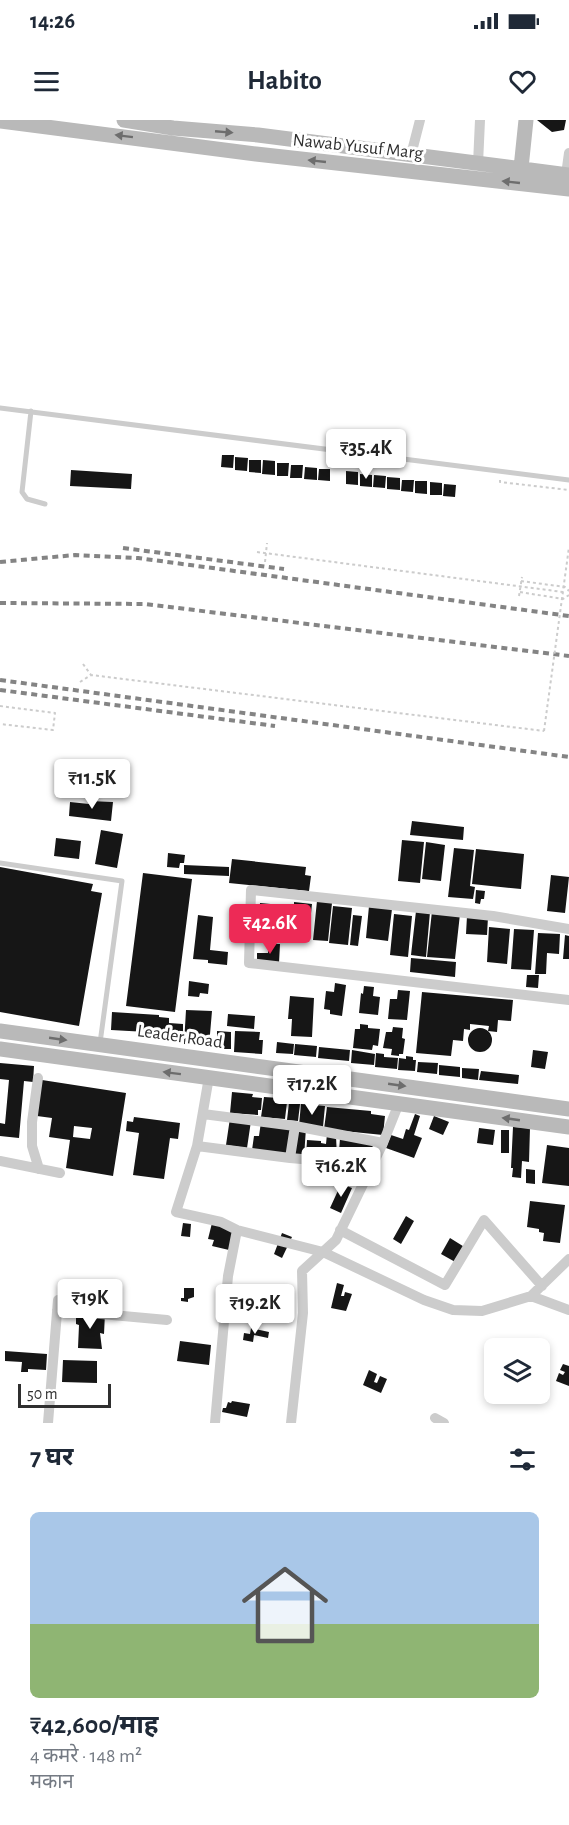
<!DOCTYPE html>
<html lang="hi">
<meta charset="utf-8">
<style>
:root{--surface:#fff;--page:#f2f2f3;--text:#1f2937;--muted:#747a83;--accent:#ed2a56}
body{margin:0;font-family:"Alegreya Sans","Noto Sans Devanagari",sans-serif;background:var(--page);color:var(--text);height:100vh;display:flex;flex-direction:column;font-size:22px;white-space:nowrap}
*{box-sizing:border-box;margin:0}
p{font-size:20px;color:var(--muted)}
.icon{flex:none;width:33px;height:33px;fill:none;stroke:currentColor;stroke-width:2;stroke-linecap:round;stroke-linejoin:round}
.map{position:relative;height:1303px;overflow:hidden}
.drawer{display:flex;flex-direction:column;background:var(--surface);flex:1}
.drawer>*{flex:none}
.buttons{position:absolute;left:484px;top:1218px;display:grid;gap:12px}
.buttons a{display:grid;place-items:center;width:66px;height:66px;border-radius:9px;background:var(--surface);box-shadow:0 3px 9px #0003;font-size:30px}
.scale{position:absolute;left:18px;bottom:15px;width:93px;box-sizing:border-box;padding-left:6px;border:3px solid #2f2f2f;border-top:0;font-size:16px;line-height:21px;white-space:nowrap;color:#2f2f2f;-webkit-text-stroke:4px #fff;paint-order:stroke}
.price{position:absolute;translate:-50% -51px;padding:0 14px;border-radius:6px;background:#fff;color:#222;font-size:20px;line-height:39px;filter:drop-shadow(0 2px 3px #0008)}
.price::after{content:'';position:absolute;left:50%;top:36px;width:18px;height:14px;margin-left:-9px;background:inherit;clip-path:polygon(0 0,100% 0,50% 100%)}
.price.on{background:var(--accent);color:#fff}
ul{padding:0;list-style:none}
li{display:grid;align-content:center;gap:12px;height:318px;padding:0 30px}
li span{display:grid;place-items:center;height:186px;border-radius:9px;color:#555}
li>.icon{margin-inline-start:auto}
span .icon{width:108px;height:108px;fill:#fffc;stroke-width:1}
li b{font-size:26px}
h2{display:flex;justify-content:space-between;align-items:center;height:72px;padding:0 30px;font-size:26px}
.status{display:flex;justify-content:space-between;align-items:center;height:42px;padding:0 30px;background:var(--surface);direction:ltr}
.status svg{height:16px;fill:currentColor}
header{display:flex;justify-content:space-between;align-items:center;height:78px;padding:0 30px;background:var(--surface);font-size:27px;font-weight:700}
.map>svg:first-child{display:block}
</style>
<div class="status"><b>14:26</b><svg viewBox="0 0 49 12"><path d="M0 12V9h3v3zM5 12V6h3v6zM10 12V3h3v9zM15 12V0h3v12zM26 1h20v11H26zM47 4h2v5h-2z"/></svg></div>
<header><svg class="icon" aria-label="menu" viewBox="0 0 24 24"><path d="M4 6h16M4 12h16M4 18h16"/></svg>Habito<svg class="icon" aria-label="heart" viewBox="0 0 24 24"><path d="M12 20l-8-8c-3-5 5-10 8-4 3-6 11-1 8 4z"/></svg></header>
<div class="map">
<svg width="569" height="1303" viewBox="0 0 569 1303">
<rect width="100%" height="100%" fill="#fff"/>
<path fill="#161616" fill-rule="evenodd" d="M537 0H566L564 10 552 12Z
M222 335H234L233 348 221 347Z
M235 337 248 338 247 351 235 350Z
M249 340H261V353L249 352Z
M263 340 275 341V355L262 354Z
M277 343H289L288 356H277Z
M291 345H303L302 358H290Z
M305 347 317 348V360L304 359Z
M319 349H330V361L318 360Z
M71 350 132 354 131 369 70 366Z
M346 351 358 352V365L346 364Z
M360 354 372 355V367L360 366Z
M374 355 386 356 385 368 373 367Z
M387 357 400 358V370L387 369Z
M402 360H414L413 372 401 371Z
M415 361H427V374L415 373Z
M430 362 442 363V375H430Z
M444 364 456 365 455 377 443 376Z
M89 681 113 682 111 701 69 696 70 682 89 684Z
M412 701 464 707 463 720 410 715Z
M101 710 123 714 117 748 95 744Z
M56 718 81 721 79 739 54 736Z
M402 720 424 722 420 763 398 761Z
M426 722 445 725 441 761 422 759Z
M454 728 474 730 470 766 475 767 473 779 448 777Z
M476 729 524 734 521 769 472 764Z
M168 733 185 735 184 743H180L179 748 167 747Z
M232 739 306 747 305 755 311 756 309 771 229 763Z
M184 745 229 747V756L184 754Z
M0 747 93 764 91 771 102 773 79 906 0 892Z
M143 753 192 759 175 892 126 886Z
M551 755 569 757 565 793 547 791Z
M476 770 485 771 484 779H481L480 784 475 783Z
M317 781 332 783 328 821 313 820Z
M294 782 312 784 308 821 281 818 284 787 294 788Z
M260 783 281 785 279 817 258 816Z
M333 786 352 788 348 825 329 823Z
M369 786 392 789 388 821 366 818Z
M416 791 430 792 426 837 411 835Z
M432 791 460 794 455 839 427 837Z
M394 794 412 796 408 837 390 835Z
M198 795 213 797 210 830 228 832 227 845 208 843V840L193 839Z
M353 795 362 796 358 826 350 825Z
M467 796 488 797 487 815 466 814Z
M489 807 510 809 507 844 487 842Z
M514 809 534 810 531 850 511 849Z
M538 813 560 814 559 834 547 833 546 854H535Z
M565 815 569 816V839H563Z
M268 824H280L279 843H257V833H268Z
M411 838 456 842 455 857 410 852Z
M527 855H539L538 868 526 867Z
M189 861 209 864 208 874 200 873 199 877 188 876Z
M335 863 346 865 342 896 330 894V890L324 889 326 871 334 872Z
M364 866 374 867 373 876 380 877 378 895 359 893 361 873 363 874Z
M398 870 410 871 407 900 388 899 390 879H397Z
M422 872 513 880 511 901 498 900 497 912 488 911 489 906 470 904V910L464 909 463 921 453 920 451 936 416 933Z
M290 876 314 878 312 917 291 916 292 899H288Z
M186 890 212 891 209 926 184 924Z
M112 892 159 895V897L169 898V903L183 904V914L111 910Z
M228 894 255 896 254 909 227 906Z
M360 904 368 905V908L380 909 378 926 373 925 372 930 353 928 355 909H360Z
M393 907 403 908 402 918 405 919 403 934H399V936L391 935 392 929 383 928 386 912H392Z
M468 920a12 12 0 1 1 24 0a12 12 0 1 1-24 0Z
M217 911 231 912V929H217Z
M235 911 260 912 259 920H263L262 934 234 932Z
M277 922 294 924 293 934 276 933Z
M295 924 317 926 316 937 294 935Z
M319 927 350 930 349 941 318 938Z
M352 930 375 934 374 945 351 943Z
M533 930 548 932 545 949 531 947Z
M376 933 384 934V937L398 938 397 949 375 947Z
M406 936 413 937V940H416L415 951 398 950 399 938 406 939Z
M418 942 438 943 437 954 417 952Z
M0 943 34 946 33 962 24 961 19 1018 0 1016V1003L5 1004 9 960 0 959Z
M439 945 460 947V957L439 955Z
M462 948 479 949 478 960 462 958Z
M481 951 519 955 518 964 479 960Z
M42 960 126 973 113 1056 66 1048 70 1020 49 1017 52 998 37 996ZM74 1006 92 1008 90 1019 73 1017Z
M232 972 253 974 252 977 262 978 261 990H258V995L230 993Z
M264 977 279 978 278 982H287L285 999 261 997Z
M289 983 300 984 298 1001 287 1000Z
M301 984 325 986 323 1007 299 1005Z
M327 987 371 991V994L385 996 383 1015 324 1009Z
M415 994 420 996 414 1015 422 1018 414 1038 386 1028 391 1015 403 1019 406 1009 409 1010Z
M434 996 449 1002 443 1015 429 1009Z
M134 997 180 1003 178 1019 170 1018 164 1059 133 1055 139 1013 126 1011 127 1001 133 1002Z
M230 998 251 1001 247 1028 226 1025Z
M261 1002 291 1006 287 1035 252 1030 254 1016H259Z
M296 1007 306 1008 304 1037H294Z
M513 1007 530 1008 529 1042 522 1041 521 1058 512 1057 513 1048H511Z
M479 1008 495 1010 493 1025 477 1023Z
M501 1010H509V1033H501Z
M327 1014 336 1015 337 1040 306 1038 307 1020 321 1021V1023L326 1024Z
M340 1018 373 1023 371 1042 342 1039 343 1032H339Z
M547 1025 569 1028V1066L542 1063Z
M526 1049 535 1050V1064L526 1063Z
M341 1064 352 1068 341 1093 330 1088Z
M530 1081 565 1085 560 1123 543 1121 544 1113 539 1112V1109L527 1107Z
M406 1096 414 1101 401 1124 393 1119Z
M183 1103 191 1104 190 1117 181 1116Z
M212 1103 233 1109 229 1130 212 1126 214 1120 208 1119Z
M282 1113 292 1117 282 1138 274 1134Z
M450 1118 466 1128 457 1143 441 1134Z
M337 1163 344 1165 341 1176H344L345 1172 352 1174 346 1191 331 1188Z
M184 1168H194V1177L188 1179V1182L181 1181V1178H184Z
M76 1192 105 1193 104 1214 100 1213 102 1229 78 1228 79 1205 76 1204Z
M251 1208 269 1212 268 1218 254 1215 253 1222 243 1220 244 1213 250 1214Z
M180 1221 211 1225 209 1245 177 1241Z
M5 1231 47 1234 46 1250 28 1249V1252H21L22 1242 5 1241Z
M63 1240 97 1241V1263L62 1262Z
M563 1244 569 1246V1266L556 1261 559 1253 563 1255 565 1252 560 1250Z
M369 1250 377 1254 374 1262 377 1263 380 1256 387 1259 381 1273 363 1265Z
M232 1281 250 1284 247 1297 222 1292 223 1288H226L228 1282 231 1283Z"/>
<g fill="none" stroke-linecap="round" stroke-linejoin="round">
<path stroke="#ccc" stroke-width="2" stroke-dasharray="3 3" stroke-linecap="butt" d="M500 360V362L569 370
M257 432 563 472
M265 442 267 423
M521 461 565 467 569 471
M520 472 563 479 569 475
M519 476 522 457
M83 544 91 555
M80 562 91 555 544 611
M0 586 55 593 53 610 0 604"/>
<path stroke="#ccc" stroke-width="5" d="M0 288 569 360
M31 291 22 372 27 379 45 384
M0 743 122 761 100 923"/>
<path stroke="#ccc" stroke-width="10" d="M411 35 420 0
M478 44 480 0
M566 55 569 33
M569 809 493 796 251 770 249 843 569 880
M209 957 197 1026 176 1092 221 1102 237 1110 323 1132 424 1180 453 1190 482 1191 531 1176 569 1139
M38 958 32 1002V1026L39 1049
M203 994 295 1006 383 1023
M197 1026 290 1038 371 1045
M290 1038 295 1006
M0 1041 60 1053
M340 1110 445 1165 484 1100 542 1166
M531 1176 569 1190
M57 1190 167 1200
M435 1298 444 1303
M48 1303 58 1180
M215 1303 228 1156 237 1110
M291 1303 303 1193 302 1151 336 1120 383 1023 399 983"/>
<path stroke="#b9b9b9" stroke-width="15" d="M124 0 173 8 258 15 569 55
M0 1 256 34 569 69
M521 48 526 0
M0 911 569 989
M0 929 569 1007"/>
<path stroke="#848484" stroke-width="4" stroke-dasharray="6 4.5" stroke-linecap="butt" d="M123 428 284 449
M0 442 75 435 138 438 569 496
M0 483 145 484 569 536
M0 560 569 637
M0 570 275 606"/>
<path stroke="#ccc" stroke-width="2" stroke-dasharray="3 3" stroke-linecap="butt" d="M544 611 569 427"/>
</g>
<defs><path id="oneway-solid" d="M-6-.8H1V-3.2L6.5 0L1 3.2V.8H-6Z" transform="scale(1.5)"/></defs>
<g fill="#6d6d6d">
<use href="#oneway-solid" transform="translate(224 12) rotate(5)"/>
<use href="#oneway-solid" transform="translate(124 16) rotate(-173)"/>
<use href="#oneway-solid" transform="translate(317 41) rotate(-174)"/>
<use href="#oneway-solid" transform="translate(511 62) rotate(-174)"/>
<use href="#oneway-solid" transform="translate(58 919) rotate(8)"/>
<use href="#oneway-solid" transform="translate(172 953) rotate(-173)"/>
<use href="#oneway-solid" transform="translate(397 965) rotate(8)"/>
<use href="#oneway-solid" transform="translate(511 999) rotate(-172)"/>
</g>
<g text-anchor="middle" stroke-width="6" stroke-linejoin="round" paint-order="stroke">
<g font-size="18" fill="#2f2f2f" stroke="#fff">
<text transform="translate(358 26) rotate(6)" y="6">Nawab Yusuf Marg</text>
<text transform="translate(180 916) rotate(8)" y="6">Leader Road</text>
</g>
</g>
</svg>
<div class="buttons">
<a><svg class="icon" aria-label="layers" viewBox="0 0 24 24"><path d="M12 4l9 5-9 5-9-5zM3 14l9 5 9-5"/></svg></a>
</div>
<div class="scale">50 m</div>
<b class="price" style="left:366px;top:360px">₹35.4K</b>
<b class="price" style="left:92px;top:690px">₹11.5K</b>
<b class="price on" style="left:270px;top:835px">₹42.6K</b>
<b class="price" style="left:312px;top:996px">₹17.2K</b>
<b class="price" style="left:341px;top:1078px">₹16.2K</b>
<b class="price" style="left:90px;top:1210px">₹19K</b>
<b class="price" style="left:255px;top:1215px">₹19.2K</b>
</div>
<section class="drawer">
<h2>7 घर<svg class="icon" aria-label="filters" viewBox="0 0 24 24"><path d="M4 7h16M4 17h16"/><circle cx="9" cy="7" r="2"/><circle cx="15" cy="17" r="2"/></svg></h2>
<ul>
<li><span style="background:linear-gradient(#a9c7e8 60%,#8fb573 0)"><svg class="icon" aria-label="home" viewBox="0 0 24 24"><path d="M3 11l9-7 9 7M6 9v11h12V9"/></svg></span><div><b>₹42,600/माह</b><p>4 कमरे · 148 m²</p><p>मकान</p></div></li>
</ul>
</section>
